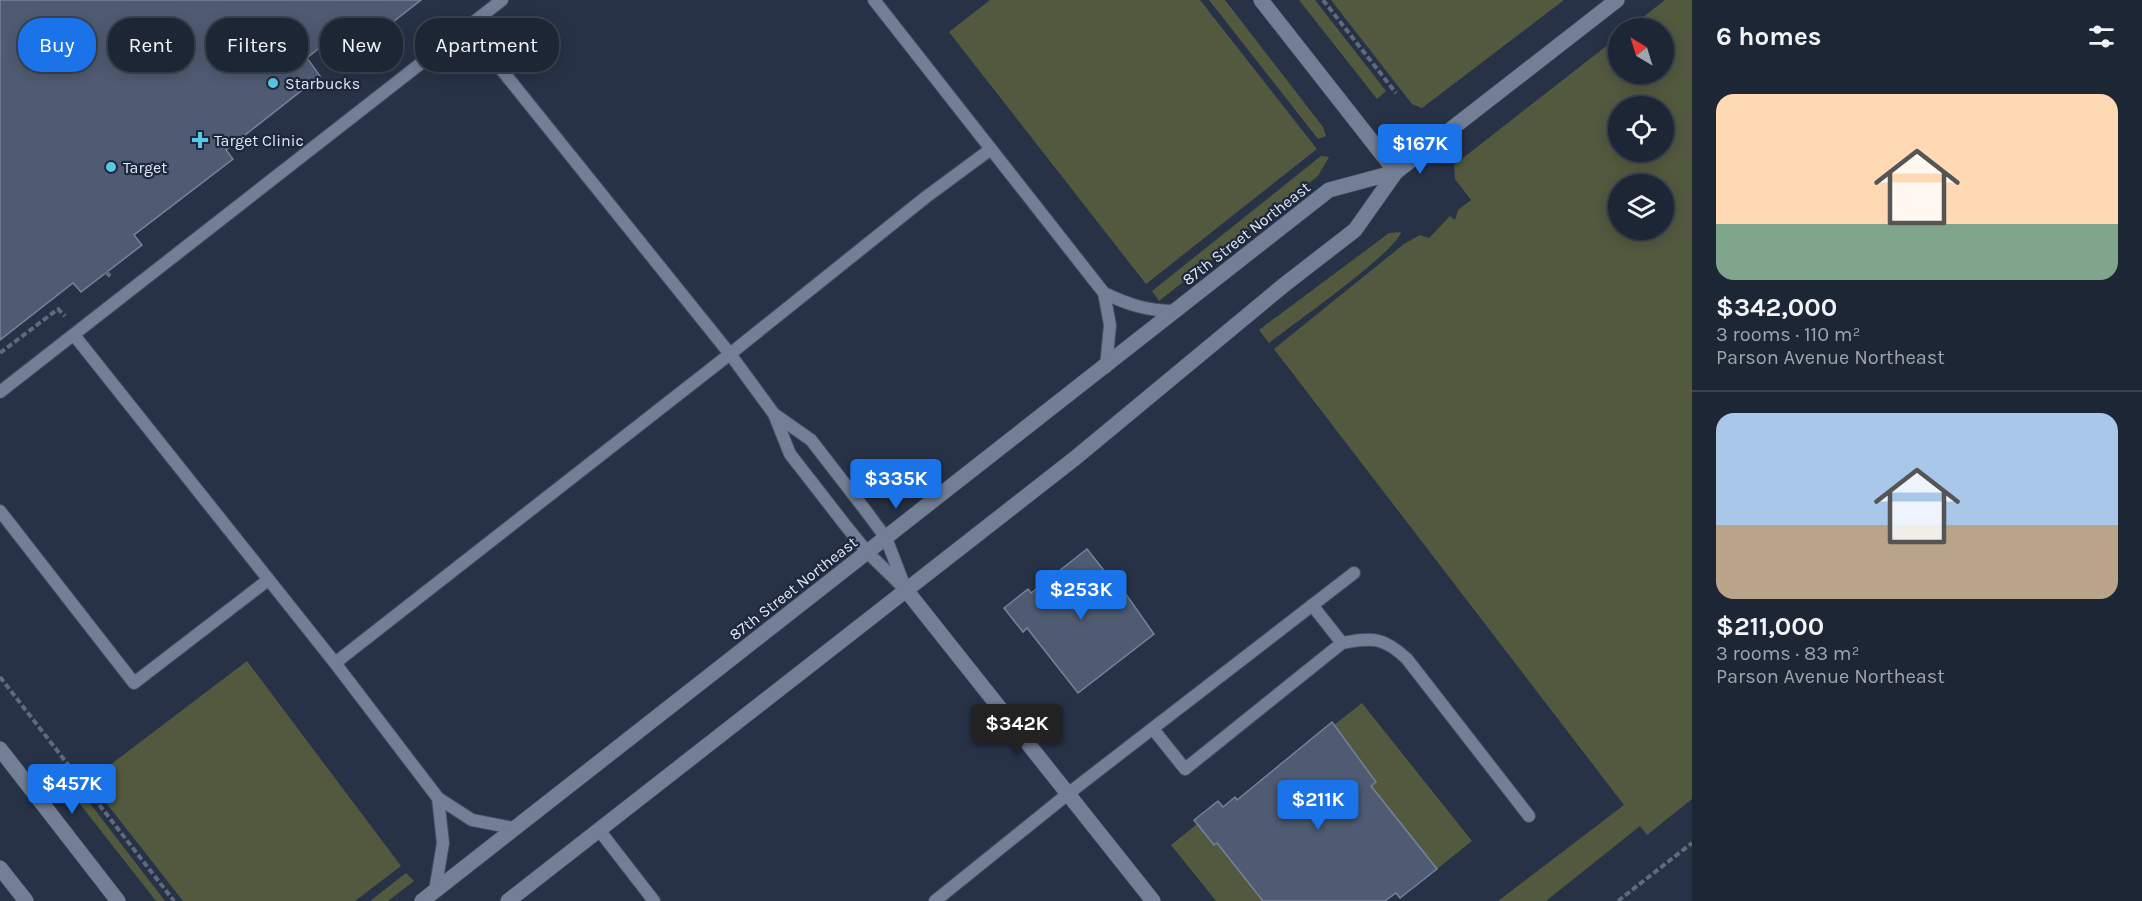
<!DOCTYPE html>
<meta charset="utf-8">
<style>
:root{--surface:#1d2635;--page:#2a3241;--text:#f1f3f6;--muted:#a0a5ad;--line:#3b4350;--accent:#1a73e8}
body{margin:0;font-family:Karla,sans-serif;background:var(--page);color:var(--text);height:100vh;display:flex;flex-direction:column;font-size:22px;white-space:nowrap}
*{box-sizing:border-box;margin:0}
p{font-size:20px;color:var(--muted)}
.icon{flex:none;width:33px;height:33px;fill:none;stroke:currentColor;stroke-width:2;stroke-linecap:round;stroke-linejoin:round}
.map{position:relative;flex:1;overflow:hidden}
.drawer{display:flex;flex-direction:column;background:var(--surface);width:450px}
.drawer>*{flex:none}
.top-card{position:absolute;left:18px;top:18px;width:570px;height:54px;display:flex;gap:12px}
.needle{width:39px;rotate:322deg}
.buttons{position:absolute;left:1608px;top:18px;display:grid;gap:12px}
.buttons a{display:grid;place-items:center;width:66px;height:66px;border-radius:50%;background:var(--surface);box-shadow:0 3px 15px #0003,0 0 0 2px var(--line);font-size:30px}
.price{position:absolute;translate:-50% -51px;padding:0 14px;border-radius:6px;background:var(--accent);color:#fff;font-size:20px;line-height:39px;filter:drop-shadow(0 2px 3px #0008)}
.price::after{content:'';position:absolute;left:50%;top:36px;width:18px;height:14px;margin-left:-9px;background:inherit;clip-path:polygon(0 0,100% 0,50% 100%)}
.price.on{background:#222;color:#fff}
ul{padding:0;list-style:none}
li{display:grid;align-content:center;gap:12px;height:318px;padding:0 24px}
li+li{border-top:2px solid var(--line)}
li span{display:grid;place-items:center;height:186px;border-radius:18px;color:#555}
li>.icon{margin-inline-start:auto}
span .icon{width:108px;height:108px;fill:#fffc;stroke-width:1}
li b{font-size:26px}
h2{display:flex;justify-content:space-between;align-items:center;height:72px;padding:0 24px;font-size:26px}
.chip{padding:0 21px;border-radius:24px;background:var(--surface);box-shadow:0 3px 15px #0003,0 0 0 2px var(--line);font-size:21px;line-height:54px}
.chip.on{background:var(--accent);color:#fff}
main{display:flex;flex:1;min-height:0}
.map>svg:first-child{display:block}
</style>
<main>
<div class="map">
<svg width="1692" height="901" viewBox="0 0 1692 901">
<rect width="100%" height="100%" fill="#273247"/>
<path fill="#53593f" fill-rule="evenodd" d="M990 0H1200L1317 149 1146 284 949 32Z
M1209 0H1225L1323 127 1326 136 1318 139Z
M1299 0H1315L1386 91 1377 99Z
M1331 0H1564L1422 108 1412 104Z
M1665 0H1692V799L1647 835 1640 826 1546 901H1498L1624 805 1274 349 1404 244 1420 235 1429 238 1450 216 1455 220 1458 210 1471 200 1455 179 1454 165 1618 37V74H1664V28H1629ZM1618 106H1664V152H1618ZM1618 184H1664V230H1618Z
M1321 156 1329 157 1318 176 1159 301 1152 291Z
M1401 232C1396 252 1292 325 1269 343L1259 330 1389 233Z
M247 661 401 866 355 901H183L89 781Z
M1362 703 1472 841 1437 869 1371 786 1375 782 1334 725Z
M79 789 165 901H156L72 794Z
M1197 824 1214 845 1217 843 1263 901H1216L1171 845Z
M406 873 414 881 388 901H370Z"/>
<path fill="#4f5b72" stroke="#75829a" stroke-width="1.5" d="M0 0H421L365 44 349 24 307 58 320 76 226 150 233 159 134 235 142 245 81 292 73 283 0 340Z
M1087 549 1113 582 1116 580 1154 634 1078 693 1027 628 1023 632 1004 608 1028 589 1031 593Z
M1332 722 1376 782 1371 786 1437 869 1400 898 1396 893 1385 901H1263L1217 843 1214 845 1194 820 1218 801 1223 807 1235 797 1237 800Z"/>
<g fill="none" stroke-linecap="round" stroke-linejoin="round">
<g stroke="#464f61" stroke-width="14">
<path id="lane" d="M874 0 1104 293
M468 28 730 354 774 414 790 454 846 526 868 553 906 590 886 538 866 511 811 440 774 414
M74 335 335 663 438 798
M1106 367 1110 325 1104 293C1129 305 1148 311 1176 311
M0 392 502 0
M0 511 134 683 268 580
M1342 643C1372 637 1384 637 1407 659L1529 816
M335 663 730 354 926 197 991 149
M1153 729 1185 769 1342 643 1312 605
M599 830 654 901
M435 891 443 843 438 798 472 820 513 828
M935 901 1069 793 1354 573"/>
</g>
<g stroke="#464f61" stroke-width="16">
<path id="street" d="M1261 0 1396 172 1617 0
M906 590 1153 901
M422 901 1329 190 1396 172
M508 901 1074 459 1284 285 1355 230 1396 172"/>
</g>
<g stroke="#464f61" stroke-width="16">
<path id="secondary" d="M0 749 118 901
M0 868 26 901"/>
</g>
<path stroke="#606a7d" stroke-width="4" stroke-dasharray="6 3" stroke-linecap="butt" d="M1323 0 1396 93
M106 272 112 278
M0 353 58 309 65 316
M0 677 174 901
M1618 901 1692 843"/>
<use href="#lane" stroke="#727f97" stroke-width="12"/>
<use href="#street" stroke="#727f97" stroke-width="15"/>
<use href="#secondary" stroke="#727f97" stroke-width="15"/>
</g>
<g fill="#59c8e4" stroke="#1e283c" stroke-width="2">
<circle cx="273" cy="83" r="6"/>
<path d="M197 131h6v6h6v6h-6v6h-6v-6h-6v-6h6z"/>
<circle cx="111" cy="167" r="6"/>
</g>
<g text-anchor="middle" stroke-width="4.5" stroke-linejoin="round" paint-order="stroke">
<g font-size="16" fill="#e1e9f6" stroke="#1e283c" text-anchor="start">
<text x="285" y="89">Starbucks</text>
<text x="214" y="146">Target Clinic</text>
<text x="123" y="173">Target</text>
</g>
<g font-size="16" fill="#e1e9f6" stroke="#1e283c">
<text transform="translate(1246 233) rotate(-38)" y="6">87th Street Northeast</text>
<text transform="translate(793 588) rotate(-38)" y="6">87th Street Northeast</text>
</g>
</g>
</svg>
<div class="buttons">
<a><svg class="needle" viewBox="-14 -14 28 28"><path d="M0-13l5 13h-10z" fill="#e53935"/><path d="M0 13l5-13h-10z" fill="#a0a5ad"/></svg></a>
<a><svg class="icon" aria-label="locate" viewBox="0 0 24 24"><circle cx="12" cy="12" r="6"/><path d="M12 2v4M12 18v4M2 12h4M18 12h4"/></svg></a>
<a><svg class="icon" aria-label="layers" viewBox="0 0 24 24"><path d="M12 4l9 5-9 5-9-5zM3 14l9 5 9-5"/></svg></a>
</div>
<b class="price" style="left:1420px;top:175px">$167K</b>
<b class="price" style="left:896px;top:510px">$335K</b>
<b class="price" style="left:1081px;top:621px">$253K</b>
<b class="price on" style="left:1017px;top:755px">$342K</b>
<b class="price" style="left:72px;top:815px">$457K</b>
<b class="price" style="left:1318px;top:831px">$211K</b>
<div class="top-card">
<a class="chip on">Buy</a>
<a class="chip">Rent</a>
<a class="chip">Filters</a>
<a class="chip">New</a>
<a class="chip">Apartment</a>
</div>
</div>
<section class="drawer">
<h2>6 homes<svg class="icon" aria-label="filters" viewBox="0 0 24 24"><path d="M4 7h16M4 17h16"/><circle cx="9" cy="7" r="2"/><circle cx="15" cy="17" r="2"/></svg></h2>
<ul>
<li><span style="background:linear-gradient(#ffd9b3 70%,#7fa58c 0)"><svg class="icon" aria-label="home" viewBox="0 0 24 24"><path d="M3 11l9-7 9 7M6 9v11h12V9"/></svg></span><div><b>$342,000</b><p>3 rooms · 110 m²</p><p>Parson Avenue Northeast</p></div></li>
<li><span style="background:linear-gradient(#a9c7e8 60%,#b9a48a 0)"><svg class="icon" aria-label="home" viewBox="0 0 24 24"><path d="M3 11l9-7 9 7M6 9v11h12V9"/></svg></span><div><b>$211,000</b><p>3 rooms · 83 m²</p><p>Parson Avenue Northeast</p></div></li>
</ul>
</section>
</main>
